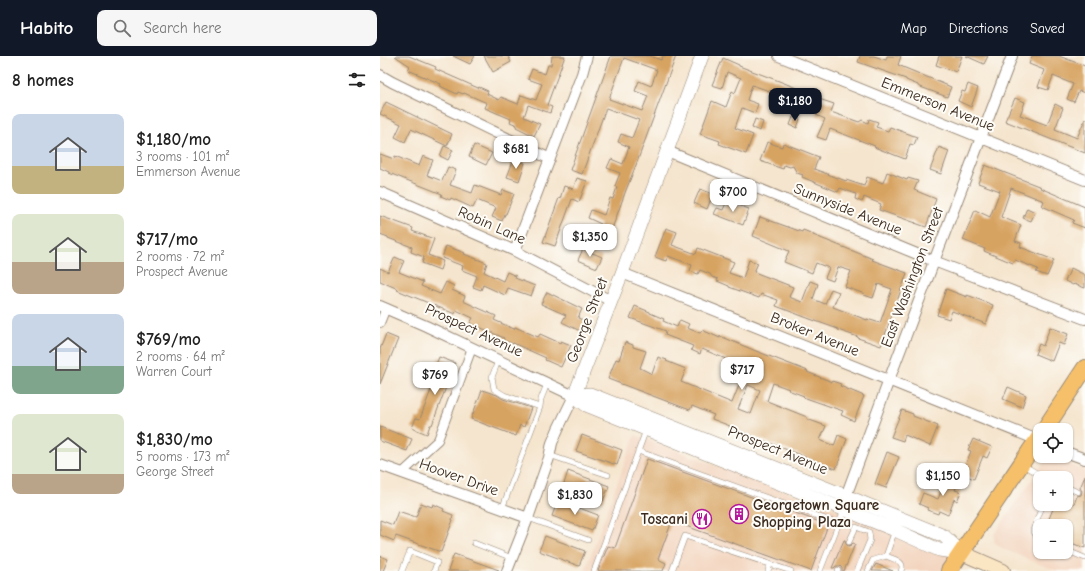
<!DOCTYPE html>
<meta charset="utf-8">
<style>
:root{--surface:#fff;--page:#f6f6f6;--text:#222;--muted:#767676;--accent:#111827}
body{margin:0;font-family:"Comic Neue",sans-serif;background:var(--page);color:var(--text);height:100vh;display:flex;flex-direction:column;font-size:15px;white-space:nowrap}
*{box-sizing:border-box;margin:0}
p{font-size:13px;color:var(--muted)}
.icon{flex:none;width:22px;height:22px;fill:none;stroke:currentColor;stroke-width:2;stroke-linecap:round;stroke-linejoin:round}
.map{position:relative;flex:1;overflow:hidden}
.details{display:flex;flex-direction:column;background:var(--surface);width:380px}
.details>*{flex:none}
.tools{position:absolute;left:653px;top:367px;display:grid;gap:8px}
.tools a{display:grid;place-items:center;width:40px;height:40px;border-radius:8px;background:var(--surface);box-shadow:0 1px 3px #0004;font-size:20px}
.price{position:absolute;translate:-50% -34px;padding:0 9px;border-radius:8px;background:#fff;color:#222;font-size:13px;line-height:26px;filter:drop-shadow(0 1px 2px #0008)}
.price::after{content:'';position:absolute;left:50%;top:24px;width:12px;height:9px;margin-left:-6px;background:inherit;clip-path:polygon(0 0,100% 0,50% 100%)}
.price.selected{background:var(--accent);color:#fff}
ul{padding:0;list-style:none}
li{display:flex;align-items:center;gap:12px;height:100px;padding:0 12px}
li span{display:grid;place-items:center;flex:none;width:112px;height:80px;border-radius:8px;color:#555}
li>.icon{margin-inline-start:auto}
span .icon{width:48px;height:48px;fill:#fffc;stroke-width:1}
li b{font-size:17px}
h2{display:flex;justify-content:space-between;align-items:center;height:48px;padding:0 12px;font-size:17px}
header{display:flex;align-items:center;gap:24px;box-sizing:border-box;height:56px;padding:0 20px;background:var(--accent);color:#fff}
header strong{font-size:19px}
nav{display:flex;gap:22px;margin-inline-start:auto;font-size:14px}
.search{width:280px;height:36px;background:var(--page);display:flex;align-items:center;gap:10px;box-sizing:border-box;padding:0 14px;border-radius:8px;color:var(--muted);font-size:15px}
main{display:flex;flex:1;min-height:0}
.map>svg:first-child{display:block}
</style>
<header>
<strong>Habito</strong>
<div class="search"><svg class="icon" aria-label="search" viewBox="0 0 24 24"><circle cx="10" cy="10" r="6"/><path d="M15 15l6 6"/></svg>Search here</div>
<nav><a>Map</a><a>Directions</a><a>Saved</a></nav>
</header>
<main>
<section class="details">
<h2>8 homes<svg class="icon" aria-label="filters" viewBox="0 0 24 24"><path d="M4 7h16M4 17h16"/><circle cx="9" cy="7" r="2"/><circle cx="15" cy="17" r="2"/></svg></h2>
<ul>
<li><span style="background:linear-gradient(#c9d6e8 65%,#c2b280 0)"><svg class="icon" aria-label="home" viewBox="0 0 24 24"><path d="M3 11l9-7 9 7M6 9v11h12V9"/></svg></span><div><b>$1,180/mo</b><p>3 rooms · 101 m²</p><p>Emmerson Avenue</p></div></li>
<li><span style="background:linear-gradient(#dfe7d0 60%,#b9a48a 0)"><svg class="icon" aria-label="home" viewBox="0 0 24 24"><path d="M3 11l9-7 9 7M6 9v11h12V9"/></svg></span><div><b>$717/mo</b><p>2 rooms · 72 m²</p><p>Prospect Avenue</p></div></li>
<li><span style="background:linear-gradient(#c9d6e8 65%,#7fa58c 0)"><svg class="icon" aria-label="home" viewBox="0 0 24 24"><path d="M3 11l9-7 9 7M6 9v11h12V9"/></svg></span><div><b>$769/mo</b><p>2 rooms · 64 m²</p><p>Warren Court</p></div></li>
<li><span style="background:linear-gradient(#dfe7d0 75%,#b9a48a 0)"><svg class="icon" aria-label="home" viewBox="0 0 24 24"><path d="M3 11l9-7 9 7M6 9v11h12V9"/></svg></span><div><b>$1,830/mo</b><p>5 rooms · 173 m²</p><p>George Street</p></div></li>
</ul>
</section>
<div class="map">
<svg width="705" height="515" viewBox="0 0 705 515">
<rect width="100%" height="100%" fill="#fdfcf7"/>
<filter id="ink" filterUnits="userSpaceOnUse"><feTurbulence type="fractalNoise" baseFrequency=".025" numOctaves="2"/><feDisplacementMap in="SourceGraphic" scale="8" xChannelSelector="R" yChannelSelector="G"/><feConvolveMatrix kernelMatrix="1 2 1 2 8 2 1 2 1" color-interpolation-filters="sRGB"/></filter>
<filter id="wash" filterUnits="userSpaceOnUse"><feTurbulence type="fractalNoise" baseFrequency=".012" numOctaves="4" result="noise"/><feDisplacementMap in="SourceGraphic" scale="16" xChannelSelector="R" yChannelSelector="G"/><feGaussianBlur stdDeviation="0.9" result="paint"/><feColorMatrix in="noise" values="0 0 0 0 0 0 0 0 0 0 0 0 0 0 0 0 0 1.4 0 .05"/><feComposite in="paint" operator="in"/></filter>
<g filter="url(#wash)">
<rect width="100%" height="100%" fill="#f5e5ce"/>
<path fill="#f3d4be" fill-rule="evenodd" d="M255 379 577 499 566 515H205Z
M668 400 705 415V515H677L623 493 614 486V479ZM660 422H686V448H660ZM660 470H686V496H660Z"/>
<g id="blocks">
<path fill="#d7a361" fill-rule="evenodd" d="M15 0H29L56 11 55 13 98 32 99 31 108 35 107 38 119 44 121 41 138 48 141 39 156 44 162 28 148 23 152 13 165 18 168 9H171L172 0H185L167 49 172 51 170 57 148 49 144 61 160 68 154 80 136 71 137 69 130 66 131 63 105 52 107 47 84 37 83 38 78 36 77 38 60 30 61 28 28 14 30 10Z
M73 0H95L90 8Z
M104 0H128L131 6 113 16Z
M231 0H270L281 4 283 0H296L256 109 246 134 228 184 217 180 221 168 208 162 211 154 224 159 230 142 233 143 237 131 235 130 240 117 227 112 231 103 243 108 249 91 238 86 241 78 252 82 259 64 226 52 202 118 190 114ZM244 2 277 14 271 30 259 25 255 35 268 40 262 55 229 43Z
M480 0H494L506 4 507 0H521L518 9 571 31 567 41 538 30V29L526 24V23L478 6Z
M559 0H582L576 16 556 9Z
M586 0H608L604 8Z
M652 0H679L705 10V37L699 35 694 46 687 43 693 28 673 20 668 34 658 31 664 14 649 8Z
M343 2 359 9V10L399 25 439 41V43L454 48 451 56 479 66 482 64 488 67 489 63 498 66 496 71 508 75 510 71 537 81 534 89 530 88 525 103 494 91 495 90 450 73 446 84 437 81 445 63 436 59 438 53 395 36V37L372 29 367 44 378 48 375 57 362 52 355 72 373 79 366 98 339 88 340 85 320 78 332 45 346 51 352 35 355 37 361 22 347 16 342 32 332 29Z
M588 28 598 32 591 51 578 45 582 35 585 36Z
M635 42 645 46 640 59 667 69 675 48 683 52 675 73 697 82 705 63V97L625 65Z
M6 46 72 78 67 90 31 73 25 86 15 81 21 68 0 58Z
M413 61 420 63 417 72 410 69Z
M375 63 383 66 380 75 372 72Z
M387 86 402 91 403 87 439 101 434 113 466 125V124L484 130 487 121 503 127 507 116 527 124 528 122 538 125 534 134 556 143 546 171 535 167H536L499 154 501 148 484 141 482 146 475 143 476 138 460 132 458 136 422 121 423 119 417 117 413 110 410 111 404 109 403 113 380 105Z
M94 89 112 97 106 109 89 101Z
M64 90 73 94 68 104 60 100Z
M559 91 569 95 561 118 550 114Z
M0 98 14 103 15 100 39 110 43 100 53 104 47 119 62 125 68 111 76 114 70 129 92 137 95 129 121 139 123 134 134 138 126 158H125L122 165 112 161 116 152 97 144 93 152 71 142 70 144 61 140 62 138 9 117V116L0 112Z
M134 103 145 107 139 125 127 121Z
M605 109 661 131 660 132 705 151V172L692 167 694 164 662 150 664 145 631 132 621 161 641 169 635 185 641 187 640 191 674 204 667 220 656 216 658 213 635 204 633 207 623 203 604 195 605 193 583 184 595 154 610 161 620 135 598 127Z
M197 122 207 125 199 146 192 143 175 190 163 186 179 142 180 143 184 130 193 133Z
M320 133 333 138 327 153 314 147Z
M347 145 369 153 363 169 334 158 337 152 343 154Z
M647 152 655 156 651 165 643 162Z
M0 160 33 172 32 175 54 183 48 199 63 205 60 214 42 207 44 201 31 196 32 191 8 182V181L0 178Z
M380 161 422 176 423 174 433 178V179L493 203 492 204 527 217 501 290 478 282V281L458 274V273L430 263 396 250 398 244 381 238 379 242 349 231V230L337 225 338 223 332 221 330 218 320 214 318 218 310 215 312 209 288 200 286 205 275 201 286 172 297 176 292 189 316 198 318 192 354 206 349 217 363 222 369 204 378 207 374 216 413 231 409 241 422 246 430 225 438 228 433 243 445 248 451 233 459 236 453 251 487 264V263L500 267 512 233 498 228 493 242 484 239 485 238 465 231 471 215 458 211 453 225 445 222 449 212 436 207 432 217 404 206 409 195 373 180Z
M202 179 211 183 208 192 198 188Z
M66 190 85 197 84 198 107 207 104 216 123 225 127 216 136 220 135 222 155 230 151 240 128 232 125 239 103 229 101 234 93 231 97 220 82 214 83 210 62 202Z
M203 193 222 201 217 212 198 204Z
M15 201 24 205 19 216 43 226 41 230 60 238 66 226 74 230 72 234 85 240 83 245 116 260 114 264 134 273 135 271 158 281 160 278 180 287 181 285 191 289 181 311 165 304 166 302 133 287V288L123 284 124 282 90 267 93 262 76 254 75 258 17 234 18 233 0 225V212L8 216Z
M691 212 705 219V232L694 228 693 229 685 225Z
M566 233 587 241V239L613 249 606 268 572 255 569 263 557 259Z
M167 236 202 253 198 262 205 265 200 275 182 266 186 259 161 248Z
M255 250 270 256V257L284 263 283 265 297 271 300 264 309 268 307 272 320 277 322 274 340 282V280L376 295 428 315 427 316 452 326V325L461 328 460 330 484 340 474 365 461 359 463 355 423 341 424 340 408 334 409 333 393 327 387 345 427 361V363L446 370 440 384 454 390 458 379 467 383 456 413 349 371 350 370 332 363 334 359 312 350 310 354 228 323 236 303 239 304 245 286 253 289V291L266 295 260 312 272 318 278 301 287 304 286 305 306 313 301 326 352 347 364 317 344 309 346 303 322 293 320 298 311 294 313 290 285 279 286 275 250 262ZM368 329 380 334 371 358 358 353Z
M670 271 688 278 684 289 679 287 672 305 655 298 659 288 663 290Z
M6 278 18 283 0 328V293Z
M59 301 75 307 52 369H50L47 378 32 372 36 362 40 363 59 313 55 311Z
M628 331 646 339 642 351 623 343Z
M102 334 117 339 123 343 151 352 144 371 140 369 136 380 91 363Z
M522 354 533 358V360L558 370 550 390 525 379 523 385 511 381Z
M0 371 32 383 27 395 0 385Z
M202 379 242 394 237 409 196 395Z
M593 383 612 391 607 402 603 400 594 423 582 418 591 395 588 394Z
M507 396 519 401 506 432 495 428Z
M267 403 448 469 431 515 292 465 278 503 286 507 283 515H218L228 490 235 492Z
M188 415 229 430 223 445 183 431Z
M568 418 580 423 575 434 581 436 577 445 574 443 568 459 559 455 558 458 547 454 548 452 539 448 543 437 558 443Z
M705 420V492L691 487 689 491 686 492V470H666L675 448H686V444L694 448 697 440 701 439 702 435 700 432Z
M178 444 218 459 212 475 172 460Z
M41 447 52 451 53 448 64 453 63 455 73 459 72 464H73L61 496 16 480 14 485 0 479V464L13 469 18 455 36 461Z
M165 480 205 495 199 510 159 495Z
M464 484H465L466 488 468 490 471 489 473 487 475 488 464 515H462V512L460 510H456L454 512H452Z
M665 496H684L686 499 684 504Z
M74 498 119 514V515H68Z
M0 500 8 503 3 515H0Z
M496 508 513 515H492Z"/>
</g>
</g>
<g filter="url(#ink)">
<use href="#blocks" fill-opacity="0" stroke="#988876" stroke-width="1"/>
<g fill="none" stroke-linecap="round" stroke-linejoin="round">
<g stroke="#988876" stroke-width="6">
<path id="service" d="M118 305 112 321 114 333 124 339 160 351
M258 395 459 468
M169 399 228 419
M643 409 665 422
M686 431 698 436
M122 453 160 351 161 343 167 328
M148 462 208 484
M660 483H658L653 474 663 448
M469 486 476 471 489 476 490 484 477 515
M94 487 132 502
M688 495 705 502
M506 500 515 474
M22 515 30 495 57 506 54 515
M214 515 266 374
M292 515 305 480 411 515
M388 515 390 508
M440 515 464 454
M458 515V514
M488 515 493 504 506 500C513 503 526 505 521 515"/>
</g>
<g stroke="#988876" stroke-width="10">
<path id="pedestrian" d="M0 267 6 252
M22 417 58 384 92 292"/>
</g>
<g stroke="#988876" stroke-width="12">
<path id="minor" d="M399 0 705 124
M0 19 12 26 170 103
M287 95 554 205 705 263
M0 136 135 195 231 245
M135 195 202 18 207 0
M242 217 660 385
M0 250 46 270 194 340 178 373 172 387 169 402 148 462 127 515
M686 396 705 403
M0 409 148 462
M465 446 466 440 509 324 632 0"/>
</g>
<g stroke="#988876" stroke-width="14">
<path id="tertiary" d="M194 340 210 338 466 440 564 480 582 497
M194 340 206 349 515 474 559 494 582 497
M194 340 242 217 322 0"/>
</g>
<g stroke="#988876" stroke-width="16">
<path id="secondary" d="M582 497 623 515"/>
</g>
<g stroke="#988876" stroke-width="18">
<path id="primary" d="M664 374 705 312
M569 515 660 380"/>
</g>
<use href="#service" stroke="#fff" stroke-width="5"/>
<use href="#pedestrian" stroke="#fff" stroke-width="8"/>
<use href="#minor" stroke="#fff" stroke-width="10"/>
<use href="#tertiary" stroke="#fff" stroke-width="13"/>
<use href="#secondary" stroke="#fbe6c4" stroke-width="14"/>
<use href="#primary" stroke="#f6c06b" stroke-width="16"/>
</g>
</g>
<defs>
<g id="building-ring" transform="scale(1)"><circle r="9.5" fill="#fdfcf7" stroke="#b5179e" stroke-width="1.5"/><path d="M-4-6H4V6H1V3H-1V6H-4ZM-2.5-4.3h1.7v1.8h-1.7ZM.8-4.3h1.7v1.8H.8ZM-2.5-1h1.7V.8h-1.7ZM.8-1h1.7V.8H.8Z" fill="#b5179e"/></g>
<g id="restaurant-ring" transform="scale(1)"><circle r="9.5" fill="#fdfcf7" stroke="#b5179e" stroke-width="1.5"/><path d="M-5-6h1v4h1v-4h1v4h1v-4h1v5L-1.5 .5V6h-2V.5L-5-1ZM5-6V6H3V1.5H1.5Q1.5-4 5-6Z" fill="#b5179e"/></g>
</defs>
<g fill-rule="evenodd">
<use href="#building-ring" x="359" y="458"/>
<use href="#restaurant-ring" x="322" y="463"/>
</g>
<g text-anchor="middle" stroke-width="4" stroke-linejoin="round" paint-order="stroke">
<g font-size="15" fill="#3b2a1e" stroke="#fdfcf7">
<text transform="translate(558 48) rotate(22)" y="5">Emmerson Avenue</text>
<text transform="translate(468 153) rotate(22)" y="5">Sunnyside Avenue</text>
<text transform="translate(112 169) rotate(24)" y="5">Robin Lane</text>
<text transform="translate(532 221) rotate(-69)" y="5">East Washington Street</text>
<text transform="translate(207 264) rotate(-69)" y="5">George Street</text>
<text transform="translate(94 274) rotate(25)" y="5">Prospect Avenue</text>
<text transform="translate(435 278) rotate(22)" y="5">Broker Avenue</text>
<text transform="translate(398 394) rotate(22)" y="5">Prospect Avenue</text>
<text transform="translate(79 421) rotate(20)" y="5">Hoover Drive</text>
</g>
<g font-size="15" font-weight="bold" fill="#3b2a1e" stroke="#fdfcf7" text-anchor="start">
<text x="373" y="454">Georgetown Square<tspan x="373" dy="17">Shopping Plaza</tspan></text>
<text x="308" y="468" text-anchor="end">Toscani</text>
</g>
</g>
</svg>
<div class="tools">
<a><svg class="icon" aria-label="locate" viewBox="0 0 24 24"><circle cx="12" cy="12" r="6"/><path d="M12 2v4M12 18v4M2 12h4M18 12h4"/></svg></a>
<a>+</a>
<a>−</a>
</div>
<b class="price selected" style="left:415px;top:66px">$1,180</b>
<b class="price" style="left:136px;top:114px">$681</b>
<b class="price" style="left:353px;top:157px">$700</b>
<b class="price" style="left:210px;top:202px">$1,350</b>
<b class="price" style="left:362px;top:335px">$717</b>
<b class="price" style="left:55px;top:340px">$769</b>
<b class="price" style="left:563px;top:441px">$1,150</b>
<b class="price" style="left:195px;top:460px">$1,830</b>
</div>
</main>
